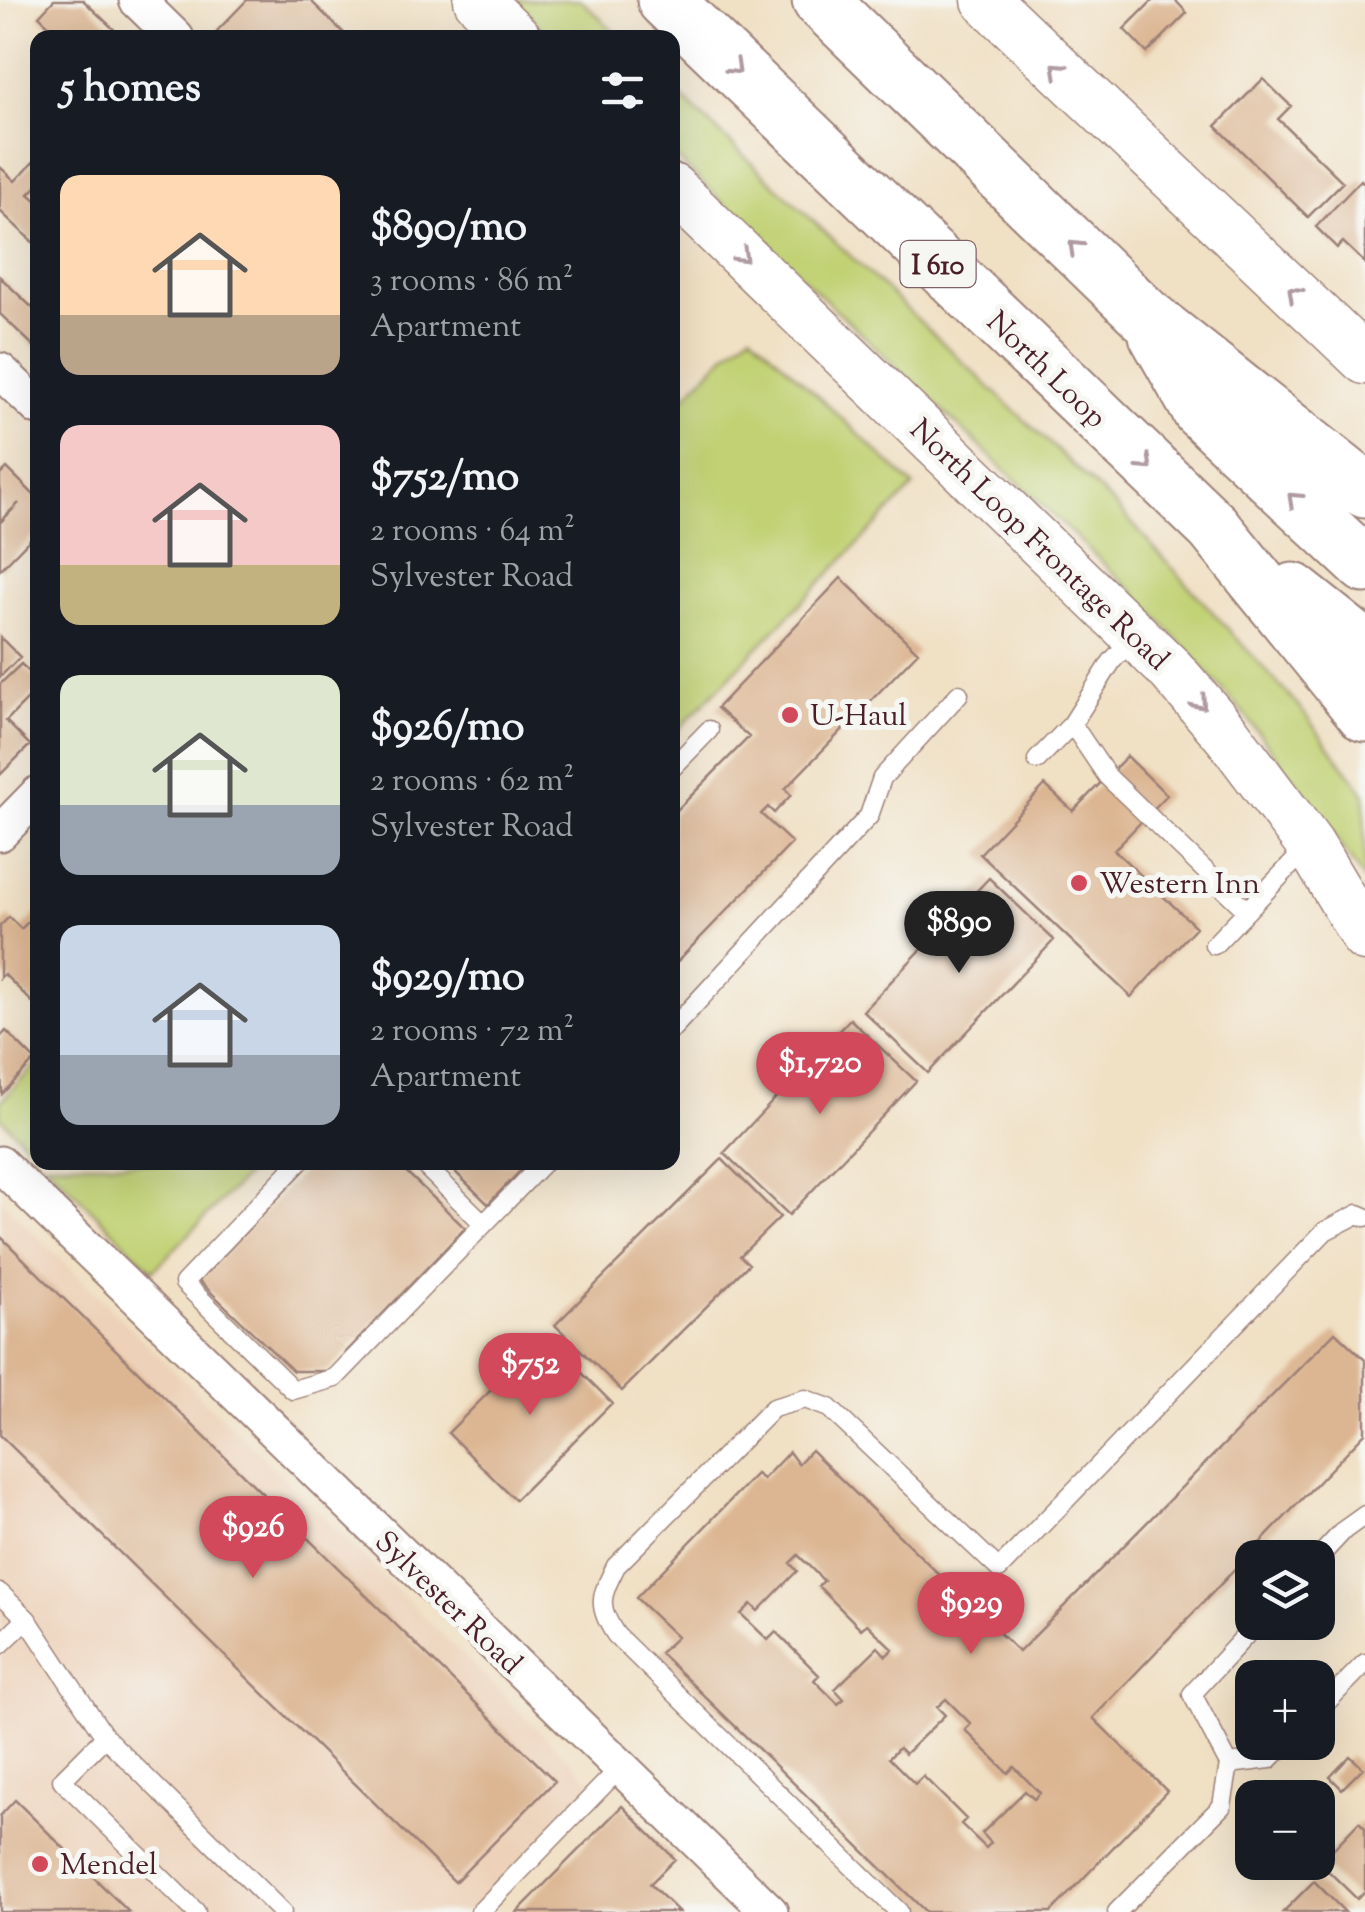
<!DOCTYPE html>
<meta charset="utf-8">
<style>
:root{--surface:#171b24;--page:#20242c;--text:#f1f3f6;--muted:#9ea1a6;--accent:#d1495b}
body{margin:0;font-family:"Sorts Mill Goudy",serif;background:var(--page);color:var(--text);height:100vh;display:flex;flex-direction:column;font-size:38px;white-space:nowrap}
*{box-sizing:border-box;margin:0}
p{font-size:32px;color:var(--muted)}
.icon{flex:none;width:55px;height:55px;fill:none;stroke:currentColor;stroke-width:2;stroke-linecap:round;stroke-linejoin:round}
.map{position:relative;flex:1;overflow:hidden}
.details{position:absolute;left:30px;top:30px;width:650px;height:1140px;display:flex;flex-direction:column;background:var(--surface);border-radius:20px;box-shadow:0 10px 40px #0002}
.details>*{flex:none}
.buttons{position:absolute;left:1235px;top:1540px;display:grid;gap:20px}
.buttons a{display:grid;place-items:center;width:100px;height:100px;border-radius:20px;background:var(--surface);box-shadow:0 10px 40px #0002;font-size:50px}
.price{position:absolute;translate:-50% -85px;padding:0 22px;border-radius:35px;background:var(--accent);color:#fff;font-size:32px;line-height:65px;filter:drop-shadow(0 2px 5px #0008)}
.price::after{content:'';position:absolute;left:50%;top:60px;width:30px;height:22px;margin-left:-15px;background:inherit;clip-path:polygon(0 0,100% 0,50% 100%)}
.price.on{background:#222;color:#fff}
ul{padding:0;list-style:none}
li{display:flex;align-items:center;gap:30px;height:250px;padding:0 30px}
li span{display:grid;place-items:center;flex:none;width:280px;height:200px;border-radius:20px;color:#555}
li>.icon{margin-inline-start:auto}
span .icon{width:120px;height:120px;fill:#fffc;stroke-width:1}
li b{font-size:42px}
h2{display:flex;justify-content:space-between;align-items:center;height:120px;padding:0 30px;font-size:42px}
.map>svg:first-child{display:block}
</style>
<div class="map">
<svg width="1365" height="1912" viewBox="0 0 1365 1912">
<rect width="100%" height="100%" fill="#f6f6f2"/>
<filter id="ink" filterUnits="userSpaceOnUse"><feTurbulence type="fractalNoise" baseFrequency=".01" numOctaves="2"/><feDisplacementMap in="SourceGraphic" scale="20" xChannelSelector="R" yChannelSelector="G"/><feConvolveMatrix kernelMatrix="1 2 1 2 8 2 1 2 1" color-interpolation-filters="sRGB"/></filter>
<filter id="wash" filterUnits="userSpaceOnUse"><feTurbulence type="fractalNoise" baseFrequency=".0048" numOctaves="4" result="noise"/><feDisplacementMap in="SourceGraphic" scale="40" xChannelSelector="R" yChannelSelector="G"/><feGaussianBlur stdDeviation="2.25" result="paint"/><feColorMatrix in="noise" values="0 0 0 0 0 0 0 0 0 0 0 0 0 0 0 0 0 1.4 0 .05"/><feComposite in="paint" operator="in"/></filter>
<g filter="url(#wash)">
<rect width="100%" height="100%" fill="#f0e0c4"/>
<path fill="#edd2b9" d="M0 1199 597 1787 473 1912H0Z"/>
<path fill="#c1d173" stroke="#86784f" stroke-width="2.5" d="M511 0H581L620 37H550Z
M672 88 1116 506 1301 709 1365 794V881L1316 809 1241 710 1141 599 673 155Z
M751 333 914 486 673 735V409L727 353Z
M37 1064V1155L0 1117V1102Z
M45 1163H258L153 1271Z"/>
<g id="blocks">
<path fill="#dcb693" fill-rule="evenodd" d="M54 0H83L123 38H62L39 16Z
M247 0H310L349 38H224L217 31Z
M1153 0H1175L1187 13 1147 53 1124 29Z
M1263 79 1291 106 1278 119 1343 182 1308 217 1216 126Z
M38 157V185L29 194 38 202V247L0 211V167L15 181Z
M1361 180 1365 184V263L1343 242 1337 248 1316 227Z
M0 277 38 313V350L0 314Z
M7 468 38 499V531L0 570V523L19 503 0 521V475Z
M841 578 918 652 785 789 791 795 774 813 768 807 761 814 792 843 672 967V815L749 737 717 708Z
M0 637 20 657 0 677Z
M21 664 38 680V689L6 721 30 745 0 775V684Z
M1127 756 1167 795 1114 850 1196 927 1131 997 980 854 1045 785 1073 811Z
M989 878 1054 940 928 1073 863 1011Z
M38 912V1003L35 1005 4 974 0 978V926L9 917 21 929Z
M850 1019 916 1081 789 1215 724 1153Z
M6 1031 35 1060 2 1094 0 1037Z
M722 1159 780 1217 740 1256 749 1264 622 1391 555 1325Z
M312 1162H396L465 1228 328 1371H293L199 1281Z
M445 1162H529L488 1204Z
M0 1236 555 1781 455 1882 0 1435Z
M1335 1332 1365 1360V1433L1093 1718 1167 1791 1051 1912H926L660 1653 677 1637 636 1598 756 1474 763 1479 789 1452 798 1464 811 1450 1019 1652ZM798 1555 824 1581 818 1586 861 1629 867 1624 893 1649 886 1656 878 1647 835 1689 844 1699 838 1704 814 1680 819 1675 776 1632 768 1640 741 1614 751 1604 758 1611 797 1571 790 1563ZM946 1699 971 1724 965 1730 1008 1773 1014 1767 1040 1793 1034 1799 1025 1791 982 1833 991 1843 986 1848 961 1824 966 1819 923 1776 915 1784 889 1758 899 1748 905 1754 945 1715 937 1707Z
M545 1336 612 1403 515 1500 448 1433Z
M1350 1756 1363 1768 1342 1789 1330 1777Z
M15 1800 129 1912H0V1816Z
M622 1806 675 1859 650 1884 679 1912H517Z
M1359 1822 1365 1828V1891L1357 1899 1320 1863Z
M1314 1881 1345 1912H1283Z"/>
</g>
</g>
<g filter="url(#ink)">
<use href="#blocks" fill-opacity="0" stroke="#9d8078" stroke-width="2.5"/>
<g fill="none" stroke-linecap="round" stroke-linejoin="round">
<g stroke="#9d8078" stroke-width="21">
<path id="service" d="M1072 724 1107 776 1247 911
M1037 760 1072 724 1112 661 1135 636
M672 768 709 730
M1214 945 1310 845
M672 1029 869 816 882 778 959 694
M299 1162 184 1283 293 1390 335 1378 544 1162
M421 1162 484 1224
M1318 1558 1344 1530 1365 1515
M0 1593 27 1619 105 1737 282 1912
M0 1645 27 1619
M1318 1711 1365 1663
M105 1737 62 1780 196 1912
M1229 1764 1270 1759 1287 1742
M480 1912 620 1768
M899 1912 616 1635C596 1605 601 1596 616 1566L773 1408 805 1399 829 1408 999 1569 1325 1231 1358 1214 1365 1217
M1117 1912 1222 1806 1229 1764 1192 1694 1258 1622"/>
</g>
<g stroke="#9d8078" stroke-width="39">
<path id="minor" d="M137 0 176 38
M0 371 38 407
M0 833 38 794
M0 1164 770 1912"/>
</g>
<g stroke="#9d8078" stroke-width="51">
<path id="secondary" d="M478 0 517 38
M986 0 1365 360
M672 188 1171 670 1228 736 1310 845 1365 937"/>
</g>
<g stroke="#9d8078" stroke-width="59">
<path id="motorway" d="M665 0 1213 527 1365 714
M820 0 1145 315 1365 490
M1157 335 1200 411 1365 565
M1293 591 1365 648"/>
</g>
<use href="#service" stroke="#fff" stroke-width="18"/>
<use href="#minor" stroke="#fff" stroke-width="35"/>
<use href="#secondary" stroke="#fff" stroke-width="48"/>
<use href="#motorway" stroke="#fff" stroke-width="55"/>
</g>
<defs><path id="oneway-chevron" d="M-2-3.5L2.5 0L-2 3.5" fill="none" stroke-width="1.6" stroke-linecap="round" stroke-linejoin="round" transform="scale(2.5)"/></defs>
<g stroke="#ae9aa0">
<use href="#oneway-chevron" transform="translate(735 68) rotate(44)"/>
<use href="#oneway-chevron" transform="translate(1058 69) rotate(-137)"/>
<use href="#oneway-chevron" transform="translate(1075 247) rotate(-136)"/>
<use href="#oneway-chevron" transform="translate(742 256) rotate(44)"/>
<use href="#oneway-chevron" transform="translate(1294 293) rotate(-137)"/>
<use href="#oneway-chevron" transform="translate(1146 464) rotate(43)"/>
<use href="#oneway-chevron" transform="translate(1294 499) rotate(-137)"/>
<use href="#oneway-chevron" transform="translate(1200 703) rotate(49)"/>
</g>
</g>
<g fill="#d1495b" stroke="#f6f6f2" stroke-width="4">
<circle cx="790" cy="715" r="10"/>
<circle cx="1079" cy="883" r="10"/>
<circle cx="40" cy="1864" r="10"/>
</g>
<g text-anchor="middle" stroke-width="10" stroke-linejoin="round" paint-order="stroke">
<rect fill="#f6f6f2" stroke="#7e6067" stroke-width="2.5" x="900.5" y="241" width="75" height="46" rx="8"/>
<g font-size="28" font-weight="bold" fill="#4a1f2b">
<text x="938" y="274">I 610</text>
</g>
<g font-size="30" fill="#4a1f2b" stroke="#f6f6f2">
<text transform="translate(1047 369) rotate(44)" y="10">North Loop</text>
<text transform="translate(1040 544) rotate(44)" y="10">North Loop Frontage Road</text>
<text transform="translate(449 1602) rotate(44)" y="10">Sylvester Road</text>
</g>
<g font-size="30" fill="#4a1f2b" stroke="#f6f6f2" text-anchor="start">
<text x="810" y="725">U-Haul</text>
<text x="1099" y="893">Western Inn</text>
<text x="60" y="1874">Mendel</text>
</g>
</g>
</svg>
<div class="buttons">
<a><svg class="icon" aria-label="layers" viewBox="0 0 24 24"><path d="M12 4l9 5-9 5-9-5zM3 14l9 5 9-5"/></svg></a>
<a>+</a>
<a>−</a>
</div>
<b class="price on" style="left:959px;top:976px">$890</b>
<b class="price" style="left:820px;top:1117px">$1,720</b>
<b class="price" style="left:530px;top:1418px">$752</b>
<b class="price" style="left:253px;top:1581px">$926</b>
<b class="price" style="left:971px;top:1657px">$929</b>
<section class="details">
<h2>5 homes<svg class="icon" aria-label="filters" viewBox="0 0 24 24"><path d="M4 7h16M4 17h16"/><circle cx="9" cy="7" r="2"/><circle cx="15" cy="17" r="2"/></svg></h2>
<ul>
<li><span style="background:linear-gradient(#ffd9b3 70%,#b9a48a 0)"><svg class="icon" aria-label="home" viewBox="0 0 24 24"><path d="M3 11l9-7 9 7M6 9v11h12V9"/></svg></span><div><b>$890/mo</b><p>3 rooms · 86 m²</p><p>Apartment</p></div></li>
<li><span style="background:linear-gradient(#f6c9c9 70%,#c2b280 0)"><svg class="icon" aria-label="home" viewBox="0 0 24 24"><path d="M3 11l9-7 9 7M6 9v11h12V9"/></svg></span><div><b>$752/mo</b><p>2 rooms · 64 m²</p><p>Sylvester Road</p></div></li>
<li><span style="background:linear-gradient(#dfe7d0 65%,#9aa5b1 0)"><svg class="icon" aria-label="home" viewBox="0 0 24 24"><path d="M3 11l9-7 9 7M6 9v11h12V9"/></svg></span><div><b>$926/mo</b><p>2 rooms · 62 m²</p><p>Sylvester Road</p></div></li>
<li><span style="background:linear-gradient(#c9d6e8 65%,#9aa5b1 0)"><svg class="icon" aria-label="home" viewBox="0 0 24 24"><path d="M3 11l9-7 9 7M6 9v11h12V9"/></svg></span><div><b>$929/mo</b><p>2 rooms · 72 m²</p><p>Apartment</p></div></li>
</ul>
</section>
</div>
